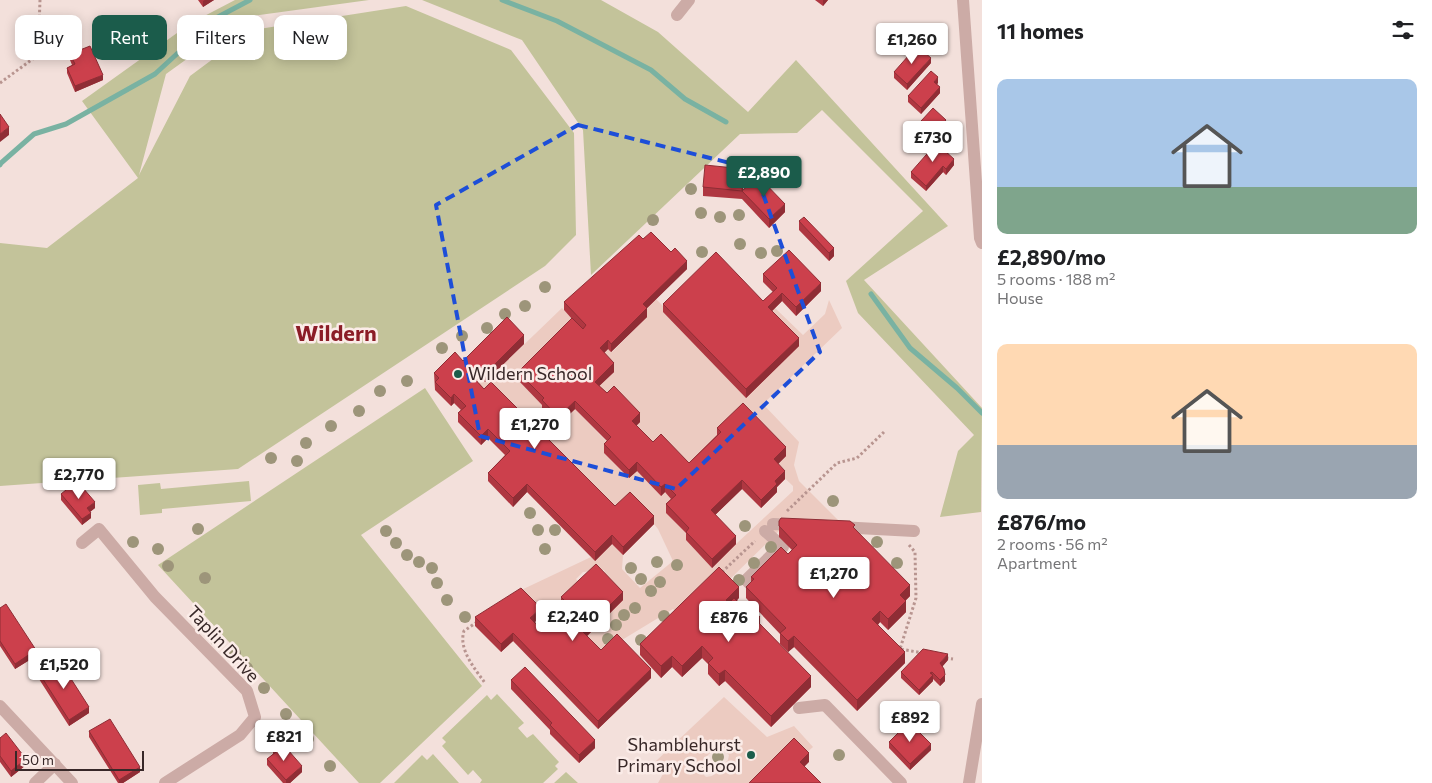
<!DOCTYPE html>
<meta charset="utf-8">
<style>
:root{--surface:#fff;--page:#f2f2f2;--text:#202124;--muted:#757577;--accent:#1b5c4b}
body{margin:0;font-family:Commissioner,sans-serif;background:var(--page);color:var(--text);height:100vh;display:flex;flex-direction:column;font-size:19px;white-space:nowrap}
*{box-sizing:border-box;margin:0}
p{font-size:16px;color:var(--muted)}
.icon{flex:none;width:28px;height:28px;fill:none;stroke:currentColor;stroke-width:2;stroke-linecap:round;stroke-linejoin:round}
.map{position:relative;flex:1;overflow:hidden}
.panel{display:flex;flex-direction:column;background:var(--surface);width:450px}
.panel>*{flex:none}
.banner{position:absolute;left:15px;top:15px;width:475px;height:45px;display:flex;gap:10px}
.scale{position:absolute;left:15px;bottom:12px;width:129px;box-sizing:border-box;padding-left:5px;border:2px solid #382828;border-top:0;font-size:14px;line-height:18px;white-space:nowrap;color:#382828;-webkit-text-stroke:4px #fbece8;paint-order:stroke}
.price{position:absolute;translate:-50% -42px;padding:0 11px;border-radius:5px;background:#fff;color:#222;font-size:16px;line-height:32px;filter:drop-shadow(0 1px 2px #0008)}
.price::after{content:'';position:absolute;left:50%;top:30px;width:15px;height:11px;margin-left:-8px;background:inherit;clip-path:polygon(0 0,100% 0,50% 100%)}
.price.on{background:var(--accent);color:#fff}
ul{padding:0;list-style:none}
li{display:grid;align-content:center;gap:10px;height:265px;padding:0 15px}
li span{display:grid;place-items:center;height:155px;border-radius:10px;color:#555}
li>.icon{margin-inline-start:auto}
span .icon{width:90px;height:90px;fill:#fffc;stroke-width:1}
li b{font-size:21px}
h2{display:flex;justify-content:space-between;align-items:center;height:60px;padding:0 15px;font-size:21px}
.pill{padding:0 18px;border-radius:10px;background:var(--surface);box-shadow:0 2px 12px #0003;font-size:18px;line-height:45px}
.pill.on{background:var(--accent);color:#fff}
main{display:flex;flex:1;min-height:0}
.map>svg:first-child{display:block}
</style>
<main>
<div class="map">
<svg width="982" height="783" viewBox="0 0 982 783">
<rect width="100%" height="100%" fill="#f3e0db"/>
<path fill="#c3c39a" d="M235 0H369L245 17 166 74 139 175 190 76 252 30 406 6 511 50 574 133 576 235 545 266 238 469 0 486V243L47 248 138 178 82 101 191 23Z
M422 0H601L658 32 748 112 796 60 948 226 864 280 982 408 981 512 940 517 958 451 974 435 858 313 846 281 923 211 822 110 797 133 740 134 591 275 583 130 522 40Z
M425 388 473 461 361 535 482 686 380 783H359L158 565Z
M249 481 251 501 162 509V513L140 515 138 485 160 483 161 489Z
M497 694 524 723 518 728 527 738 533 734 559 762 555 766 558 769 543 783H480L482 780 473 770 468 775 442 746 446 742 442 738 487 695 491 700Z
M433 754 459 783H394L422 755 427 760Z
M566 772 578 783H554Z"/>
<path fill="#eccbc1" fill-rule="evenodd" d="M656 299 666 309 768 315 775 308 803 335 825 314 829 300 842 328 763 404 799 442 794 465 799 481 850 532 781 529 725 584 680 615 673 609 617 643 601 659 583 640 609 585 604 570 583 572 576 579 582 586 568 612 541 638 530 626 540 616 517 592 591 557 595 560 612 544 623 555 622 569 640 588 673 561 658 529 654 524 615 515 484 397 472 384 480 377 485 382 562 308 586 334 518 380 544 407 575 409 611 446 629 478 637 471 661 496 665 492 736 544 793 491V486L774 468 786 456 689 471 653 451 632 430 640 422 607 402 595 390 600 357 608 349 612 352 647 317 643 312Z
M724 697 767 737 794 726 813 747 803 756 757 783H658L663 774 656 761ZM720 746 729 755 728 760 712 776 706 777 698 769 700 763 715 748Z"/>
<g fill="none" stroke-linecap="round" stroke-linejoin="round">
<path stroke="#79b2a2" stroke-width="5" d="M502 0 557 21 651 70 685 99 726 122
M0 165 1 163 34 134 66 124 155 74 216 18 250 0
M871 294 910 348 957 388 982 413"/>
<path stroke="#b89590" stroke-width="3" stroke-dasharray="2.5 2.5" stroke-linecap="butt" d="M0 83 38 55 40 0
M787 511 837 463 857 458 884 432
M909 545 915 552 916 598 900 649 923 653
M722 572 755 541
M477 622 464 631C458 649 475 669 485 683
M946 658 953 659"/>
<path stroke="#ccaba6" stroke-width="12" d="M963 0 980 238 982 243
M677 15 689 0
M773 524 794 525
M839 527 914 531
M765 531 783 547
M82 543 99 529 155 597 247 691 255 717 240 735 165 783
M760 573 750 584 746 580 781 546
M0 706 72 783
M799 708 825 705 901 783
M35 783 55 764
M969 783 982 704"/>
</g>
<g fill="#9d957a">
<circle cx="691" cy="189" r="6"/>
<circle cx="701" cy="213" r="6"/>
<circle cx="739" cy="215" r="6"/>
<circle cx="720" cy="217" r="6"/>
<circle cx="653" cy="220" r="6"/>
<circle cx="740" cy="244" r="6"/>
<circle cx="777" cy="251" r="6"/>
<circle cx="702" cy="252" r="6"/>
<circle cx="761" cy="253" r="6"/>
<circle cx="545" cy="287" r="6"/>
<circle cx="525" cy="306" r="6"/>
<circle cx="505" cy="314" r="6"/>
<circle cx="487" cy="328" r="6"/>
<circle cx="462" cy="336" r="6"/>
<circle cx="442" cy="348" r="6"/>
<circle cx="407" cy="381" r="6"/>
<circle cx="380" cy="391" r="6"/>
<circle cx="359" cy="411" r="6"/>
<circle cx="331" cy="426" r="6"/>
<circle cx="306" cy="443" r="6"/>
<circle cx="271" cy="458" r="6"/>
<circle cx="297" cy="461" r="6"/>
<circle cx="833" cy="501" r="6"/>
<circle cx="530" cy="513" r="6"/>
<circle cx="745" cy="526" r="6"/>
<circle cx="198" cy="529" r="6"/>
<circle cx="538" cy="530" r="6"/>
<circle cx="555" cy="530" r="6"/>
<circle cx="386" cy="531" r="6"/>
<circle cx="133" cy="542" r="6"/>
<circle cx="877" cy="542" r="6"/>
<circle cx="396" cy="543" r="6"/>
<circle cx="771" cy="547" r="6"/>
<circle cx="158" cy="549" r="6"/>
<circle cx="545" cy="549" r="6"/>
<circle cx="407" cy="555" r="6"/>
<circle cx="419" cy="562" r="6"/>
<circle cx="657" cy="562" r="6"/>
<circle cx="754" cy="563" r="6"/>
<circle cx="897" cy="563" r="6"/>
<circle cx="677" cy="565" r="6"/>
<circle cx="168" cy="566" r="6"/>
<circle cx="432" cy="568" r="6"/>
<circle cx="631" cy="568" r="6"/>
<circle cx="205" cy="578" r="6"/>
<circle cx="641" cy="579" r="6"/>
<circle cx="739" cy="580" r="6"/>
<circle cx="660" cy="582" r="6"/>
<circle cx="437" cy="583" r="6"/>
<circle cx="651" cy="591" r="6"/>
<circle cx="447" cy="600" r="6"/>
<circle cx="635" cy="608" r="6"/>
<circle cx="624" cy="615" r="6"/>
<circle cx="664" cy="616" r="6"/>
<circle cx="465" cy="617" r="6"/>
<circle cx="616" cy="625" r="6"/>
<circle cx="608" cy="639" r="6"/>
<circle cx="216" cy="640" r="6"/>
<circle cx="641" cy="640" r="6"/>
<circle cx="235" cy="653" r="6"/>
<circle cx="247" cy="668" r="6"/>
<circle cx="264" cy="688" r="6"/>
<circle cx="286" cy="714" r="6"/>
<circle cx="293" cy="735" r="6"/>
<circle cx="308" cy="739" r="6"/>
<circle cx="839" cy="755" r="6"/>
<circle cx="718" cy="757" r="6"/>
<circle cx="330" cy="766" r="6"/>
<circle cx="708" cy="767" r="6"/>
</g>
<path fill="#af3741" d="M198 0H214L203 7Z
M815 0H828L823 6Z
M70 54 103 80 75 92 67 73V68L72 65 70 60Z
M931 63 907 90 894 78V72Z
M938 83 937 84 940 93 921 114 908 102V96Z
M946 126 924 151 910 139V133Z
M949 152 948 154 954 165 946 175 943 172 926 191 911 178V172Z
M744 177 743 190 785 212 769 228 742 199 703 196V187Z
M799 221 834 256 829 261 799 230Z
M643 239 671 252 687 269 647 308V317L611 352 608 349 604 353 614 372 599 386 607 393 640 422 636 426 653 442 689 463 717 435V428L786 456 778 464 785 479 777 487V492L761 508 742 489 715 515 736 544 712 568 686 540V533L666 513V504L671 499 665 492 661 496 637 471 629 478 604 453V444L607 441 575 409 558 425 542 409V405L518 380V372L572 319 564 310V302Z
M763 274 821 291 796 316 782 301 772 311 799 346 746 398 663 312V304L763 301 773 292 763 282Z
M524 344 485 382 480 377 476 380 484 389 615 506 654 524 623 555 612 544 595 561 527 492 513 507 488 481V473L505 455 488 438 481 445 458 422V413L461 410 454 403 451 406 435 390 434 373 463 361Z
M61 494 95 508 90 512 91 518 82 525 61 500Z
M779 521 855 529 910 596 905 601 906 612 888 630 880 622 878 625 905 663 857 711 794 647 788 652 780 644V634L746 598V587L751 582V577L788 554 792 550 779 537Z
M561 597 623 600 587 636 601 650 651 678 598 729 513 641 501 652 475 626V617L541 616 535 622 541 629 563 608 561 606Z
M739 598 737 600 760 624 811 687 771 727 725 681 719 686 708 674V664L702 658 682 677 672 667 661 678 640 655V644Z
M0 608 36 656 15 669 0 646Z
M948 660 942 667 945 681 940 686 933 679V681L919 695 901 678V672Z
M39 673 89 713 69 726 39 679Z
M511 680 595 748 579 763 550 734V730L511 689Z
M89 731 140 772 123 783H118L89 737Z
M0 738 26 765 11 777 0 762Z
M889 742 931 750 910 770 889 748Z
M273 749 302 772 290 783H283L267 765V759L273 754Z"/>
<path fill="#8f2d35" d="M205 0H214L203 7V1Z
M823 0H828L823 6Z
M931 58V63L907 90V84Z
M103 75V80L75 92V86Z
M938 77V83L934 88V82Z
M940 87V93L921 114V108Z
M946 120V126L924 151V145Z
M9 127V135L0 142V134Z
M949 146V152L945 157V151Z
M954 159V165L946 175V169Z
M943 166V172L926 191V186Z
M785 204V212L769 228V219Z
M834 248V256L829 261V253Z
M687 261V269L643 312V304Z
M821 283V291L796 316V307Z
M782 293V301L768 315V307Z
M647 308V317L611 352V344Z
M524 335V344L485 382V374Z
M799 338V346L746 398V389Z
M608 340V349L600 357V348Z
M614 363V372L595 390V382Z
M480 369V377L472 384V376Z
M454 394V403L451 406V398Z
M575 401V409L558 425V417Z
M640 413V422L632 430V421Z
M488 429V438L481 445V436Z
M786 447V456L774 468V459Z
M637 462V471L629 478V470Z
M785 471V479L777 487V492L761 508V500L775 481Z
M742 480V489L711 519V510Z
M527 484V492L513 507V498Z
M665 484V492L661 496V487Z
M95 502V508L87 514V508Z
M91 513V518L82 525V519Z
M654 516V524L623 555V547Z
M612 535V544L595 561V552Z
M736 536V544L712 568V559Z
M910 585V596L900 606V595Z
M739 587V598L726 611V600Z
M623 592V600L583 640V632Z
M906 601V612L888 630V619Z
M541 608V616L530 626V618Z
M880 611V622L872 630V619Z
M760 617V628L756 620Z
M513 633V641L501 652V644Z
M794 636V647L788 652V641Z
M702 646V658L682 677V666Z
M36 650V656L15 669V664Z
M905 652V663L857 711V700Z
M948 654V660L940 669V663Z
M672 656V667L661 678V666Z
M651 669V678L598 729V721Z
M725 670V681L719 686V674Z
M932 672V677L933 675V681L919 695V690Z
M945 675V681L940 686V680Z
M811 676V687L771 727V716Z
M89 707V713L69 726V720Z
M595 740V748L579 763V755Z
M931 744V750L910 770V764Z
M809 753V762L800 771V762Z
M26 759V765L11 777V771Z
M302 766V772L290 783H286V780Z
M140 767V772L123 783H119V780Z"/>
<path fill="#cc404c" stroke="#8f2d35" d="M90 46 103 75 75 86 67 68 75 64 70 54Z
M917 46 931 58 907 84 894 72Z
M931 71 938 77 934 82 940 87 921 108 908 96Z
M933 108 946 120 924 145 910 133Z
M0 114 9 127 0 134Z
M941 138 949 146 945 151 954 159 946 169 943 166 926 186 911 172Z
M705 165 744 169 742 191 703 187Z
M758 176 785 204 769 219 742 191Z
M804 217 834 248 829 253 799 221Z
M651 232 671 252 675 248 687 261 643 304 647 308 611 344 608 340 600 348 614 363 595 382 607 393 614 386 640 413 632 421 653 442 661 434 689 463 721 432 717 428 743 403 786 447 774 459 785 471 775 481 777 484 761 500 742 480 711 510 736 536 712 559 686 532 689 528 666 504 676 495 665 484 661 487 637 462 629 470 604 444 611 437 575 401 558 417 542 400 544 398 518 372 572 318 583 329 586 325 564 302 639 235 643 239Z
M789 250 821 283 796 307 782 293 768 307 799 338 746 389 663 304 716 252 763 301 777 288 763 274Z
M507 317 524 335 485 374 480 369 472 376 484 389 491 382 615 506 630 492 654 516 623 547 612 535 595 552 527 484 513 498 488 473 510 451 488 429 481 436 458 413 466 406 454 394 451 398 435 382 439 378 434 373 455 352 463 361Z
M77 481 95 502 87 508 91 513 82 519 61 494Z
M781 518 850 521 855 525 853 527 910 585 900 595 906 601 888 619 880 611 872 619 905 652 857 700 794 636 788 641 780 633 786 628 746 587 754 579 751 577 781 547 788 554 797 545 779 526V521Z
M596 564 623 592 583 632 601 650 617 634 651 669 598 721 513 633 501 644 475 617 521 588 541 608 530 618 541 629 568 604 561 597Z
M719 567 739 587 726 600 729 603 734 598 743 607 747 603 760 617 756 620 811 676 771 716 725 670 719 674 708 663 713 658 702 646 682 666 672 656 661 666 640 644Z
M6 604 36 650 15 664 0 641V608Z
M923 649 948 654 940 663 944 669 945 675 940 680 932 672 930 673 933 675 919 690 901 672Z
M59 660 89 707 69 720 39 673Z
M525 667 595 740 579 755 550 725 552 723 511 680Z
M110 719 140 767 119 780 89 731Z
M909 722 931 744 910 764 889 742Z
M6 733 26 759 11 771 0 756V738Z
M794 738 809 753 800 762 821 783H749Z
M281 742 302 766 286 780 267 759 276 752 273 749Z"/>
<path fill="none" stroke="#1d4ed8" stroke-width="4" stroke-dasharray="10 6" stroke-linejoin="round" d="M578 125 754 169 820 352 676 489 480 436 436 205Z"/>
<g fill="#1b5c4b" stroke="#fbece8" stroke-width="2">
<circle cx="458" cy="374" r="5"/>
<circle cx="751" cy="755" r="5"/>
</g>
<g text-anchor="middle" stroke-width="5" stroke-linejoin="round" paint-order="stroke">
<g font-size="18" fill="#382828" stroke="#fbece8" text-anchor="start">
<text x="468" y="380">Wildern School</text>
<text x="741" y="751" text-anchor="end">Shamblehurst<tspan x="741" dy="21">Primary School</tspan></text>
</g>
<g font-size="18" fill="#382828" stroke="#fbece8">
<text transform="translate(223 644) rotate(47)" y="6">Taplin Drive</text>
</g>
<g font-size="22" font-weight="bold" fill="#8b1c26" stroke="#fbece8">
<text x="336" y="341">Wildern</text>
</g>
</g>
</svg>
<div class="scale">50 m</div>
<b class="price" style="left:912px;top:65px">£1,260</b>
<b class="price" style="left:933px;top:163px">£730</b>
<b class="price on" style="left:764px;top:198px">£2,890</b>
<b class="price" style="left:535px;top:450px">£1,270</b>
<b class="price" style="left:79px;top:500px">£2,770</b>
<b class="price" style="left:834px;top:599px">£1,270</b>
<b class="price" style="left:573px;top:642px">£2,240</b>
<b class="price" style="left:729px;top:643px">£876</b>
<b class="price" style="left:64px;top:690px">£1,520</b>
<b class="price" style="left:910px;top:743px">£892</b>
<b class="price" style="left:284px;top:762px">£821</b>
<div class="banner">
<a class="pill">Buy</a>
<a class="pill on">Rent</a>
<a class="pill">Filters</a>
<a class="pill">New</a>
</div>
</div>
<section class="panel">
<h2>11 homes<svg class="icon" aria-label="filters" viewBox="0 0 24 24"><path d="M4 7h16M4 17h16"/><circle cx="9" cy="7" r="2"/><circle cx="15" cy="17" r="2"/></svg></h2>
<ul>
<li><span style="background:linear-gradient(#a9c7e8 70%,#7fa58c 0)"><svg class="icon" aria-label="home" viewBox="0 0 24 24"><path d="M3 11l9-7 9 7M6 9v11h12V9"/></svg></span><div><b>£2,890/mo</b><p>5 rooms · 188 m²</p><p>House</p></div></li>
<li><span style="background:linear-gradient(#ffd9b3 65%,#9aa5b1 0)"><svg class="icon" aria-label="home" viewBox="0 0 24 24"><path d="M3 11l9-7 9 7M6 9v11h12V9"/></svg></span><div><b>£876/mo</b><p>2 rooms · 56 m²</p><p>Apartment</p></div></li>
</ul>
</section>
</main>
